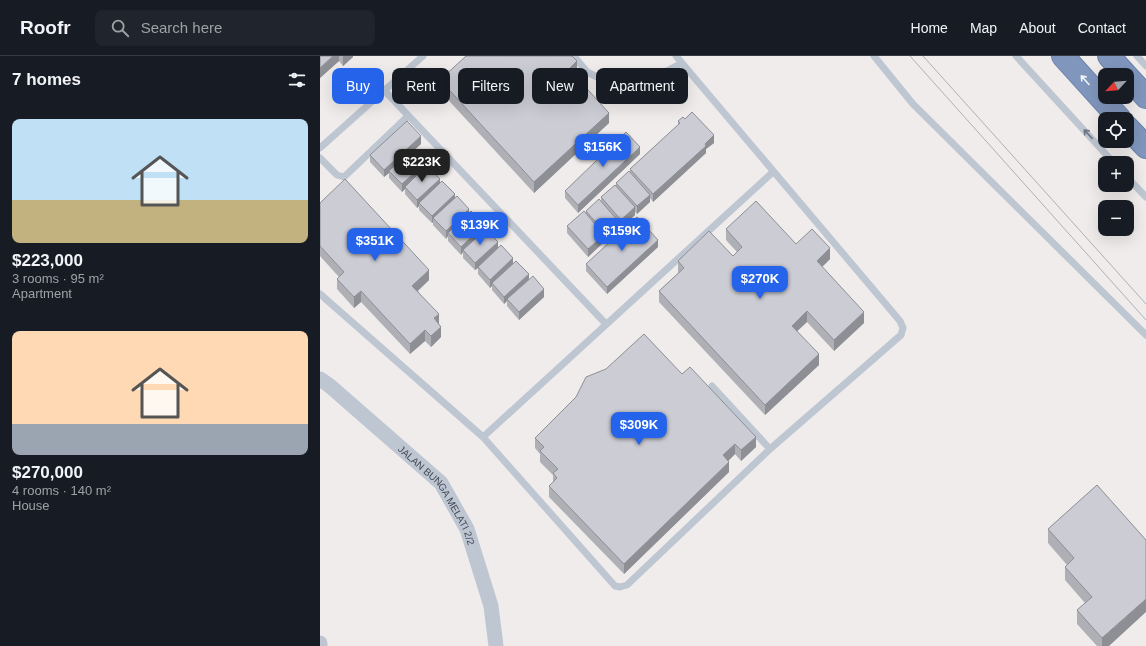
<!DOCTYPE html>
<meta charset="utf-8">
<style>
:root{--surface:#171b24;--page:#20242c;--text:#f1f3f6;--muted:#9ea1a6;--line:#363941;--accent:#2563eb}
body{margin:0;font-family:Helvetica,sans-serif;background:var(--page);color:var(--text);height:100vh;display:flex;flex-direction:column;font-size:15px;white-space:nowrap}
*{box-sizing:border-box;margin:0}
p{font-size:13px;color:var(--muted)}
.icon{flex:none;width:22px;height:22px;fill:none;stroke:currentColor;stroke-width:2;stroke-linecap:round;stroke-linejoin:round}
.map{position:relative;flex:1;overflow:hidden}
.drawer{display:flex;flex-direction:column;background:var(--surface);width:320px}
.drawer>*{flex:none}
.banner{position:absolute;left:12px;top:12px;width:380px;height:36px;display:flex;gap:8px}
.needle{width:26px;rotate:244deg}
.buttons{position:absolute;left:778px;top:12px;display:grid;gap:8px}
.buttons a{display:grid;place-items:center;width:36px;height:36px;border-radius:8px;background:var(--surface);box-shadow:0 4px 16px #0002;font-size:20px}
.price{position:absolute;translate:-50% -34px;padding:0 9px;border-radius:8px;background:var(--accent);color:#fff;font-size:13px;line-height:26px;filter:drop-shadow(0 1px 2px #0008)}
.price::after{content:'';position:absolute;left:50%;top:24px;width:12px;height:9px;margin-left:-6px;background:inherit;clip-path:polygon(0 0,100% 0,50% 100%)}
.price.current{background:#222;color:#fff}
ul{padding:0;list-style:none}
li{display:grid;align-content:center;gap:8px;height:212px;padding:0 12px}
li span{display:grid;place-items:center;height:124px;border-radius:8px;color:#555}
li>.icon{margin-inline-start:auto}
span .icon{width:72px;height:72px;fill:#fffc;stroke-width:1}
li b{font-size:17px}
h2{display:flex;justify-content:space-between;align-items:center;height:48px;padding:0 12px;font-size:17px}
.tag{padding:0 14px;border-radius:8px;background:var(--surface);box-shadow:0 4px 16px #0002;font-size:14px;line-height:36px}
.tag.current{background:var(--accent);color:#fff}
header{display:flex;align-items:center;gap:24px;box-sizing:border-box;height:56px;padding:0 20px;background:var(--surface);border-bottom:1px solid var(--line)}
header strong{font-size:19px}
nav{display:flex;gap:22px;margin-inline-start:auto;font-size:14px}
.search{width:280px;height:36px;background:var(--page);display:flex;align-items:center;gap:10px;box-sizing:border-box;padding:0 14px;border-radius:8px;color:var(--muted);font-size:15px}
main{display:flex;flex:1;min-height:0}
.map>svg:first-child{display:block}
</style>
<header>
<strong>Roofr</strong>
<div class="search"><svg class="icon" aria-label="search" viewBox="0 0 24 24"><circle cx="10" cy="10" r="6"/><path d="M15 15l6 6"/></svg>Search here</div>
<nav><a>Home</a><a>Map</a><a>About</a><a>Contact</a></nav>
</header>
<main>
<section class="drawer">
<h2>7 homes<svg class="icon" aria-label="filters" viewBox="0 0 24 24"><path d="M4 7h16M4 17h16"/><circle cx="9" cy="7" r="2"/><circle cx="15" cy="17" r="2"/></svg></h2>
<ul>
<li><span style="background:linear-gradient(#bfe0f5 65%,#c2b280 0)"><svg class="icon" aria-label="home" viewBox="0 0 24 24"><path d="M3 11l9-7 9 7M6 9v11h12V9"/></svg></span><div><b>$223,000</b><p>3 rooms · 95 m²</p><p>Apartment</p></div></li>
<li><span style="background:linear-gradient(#ffd9b3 75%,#9aa5b1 0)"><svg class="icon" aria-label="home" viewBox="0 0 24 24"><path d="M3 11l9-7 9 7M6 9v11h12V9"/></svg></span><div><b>$270,000</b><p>4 rooms · 140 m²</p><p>House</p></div></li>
</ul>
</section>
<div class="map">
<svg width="826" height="590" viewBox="0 0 826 590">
<rect width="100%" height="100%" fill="#efeceb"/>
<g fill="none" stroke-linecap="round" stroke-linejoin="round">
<g stroke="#6c81a8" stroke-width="24">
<path id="highway" d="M743 0 800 63
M789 0 806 19
M807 20 826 41
M807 71 826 91"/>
</g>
<path stroke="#bec6d2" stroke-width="7" d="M254 0 267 16 287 26 303 30 320 29 362 7
M554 0 593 48 826 279
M696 0 794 107
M817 0 826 10
M64 34 286 268
M0 92 103 0
M0 102 17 119 24 121 88 60
M807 121 826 141
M0 238 163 381 295 530 300 531 307 529 450 393 581 279 583 272 580 265 356 0
M392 330 450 393
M163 381 453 116"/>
<g stroke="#bec6d2" stroke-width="15">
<path id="s1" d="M0 323 10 330 121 427 147 473 171 550 176 590"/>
<path d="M0 587V590"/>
</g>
<use href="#highway" stroke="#8196bd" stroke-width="22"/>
<path stroke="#adb0b6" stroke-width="1" d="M590 0 826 264
M603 0 826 248"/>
</g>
<path fill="#afafb6" d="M0 0H33V1L23 10 19 5 0 22Z
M257 16 254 19 289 67 214 137 120 35V24Z
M358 65 394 87 386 93V97L333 146 330 142V146L317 158 315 156V159L301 171 299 169V173L285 185 284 183V186L268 201 247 177V170L266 157V155L281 145V141L296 130V127L310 116V113L358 69Z
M101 88 94 94 106 110 120 127 149 157 164 175 224 241 199 264 187 250V245L184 248 172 234V230L170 232 158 218V212L155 214 143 202V196L141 199 128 185V180L126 183 113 169V166L112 167 99 154V150L97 152 85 138V133L82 136 69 122V117L64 121 50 106V99Z
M320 98 258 157 245 142V135Z
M0 147 109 224 98 235 119 268 121 281 111 291 105 285 90 298 41 246 34 252 17 233V223L19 221 0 200Z
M406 173 476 188 510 203 502 211 544 267 514 295 487 266 477 275 499 309 445 359 339 246V235L358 217V205L413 200 417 196 406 184Z
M338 191 287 238 266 215V208Z
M362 318 436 391 421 405 415 398 408 405 409 416 304 518 229 441V430L233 426V419L220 406V398L215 392V382Z
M777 429 789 590H777L757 568V554L765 547 745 524V511L747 509 728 487V473Z"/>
<path fill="#8e8f94" d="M13 0H19V5L0 22V12Z
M23 0H33V1L23 10Z
M257 5V16L249 24V13Z
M289 57V67L214 137V126Z
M394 79V87L386 93V97L333 146V138Z
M101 80V88L70 116 69 115V117L64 121V114Z
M320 91V98L258 157V149Z
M106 106V114L85 131V133L82 136V128Z
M120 123V130L99 147V150L97 152V144Z
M135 138V145L113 162V166L112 167V160Z
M330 139V146L317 158V150Z
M315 151V159L301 171V164Z
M149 153V161L128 177V180L126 183V175Z
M299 166V173L285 185V177Z
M164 169V177L143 194V196L141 199V191Z
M284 179V186L268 201V193Z
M338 184V191L287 238V231Z
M178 186V193L158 211V212L155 214V207Z
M510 192V203L497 216V205Z
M193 202V210L172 227V230L170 232V224Z
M109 214V224L92 240V230Z
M209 218V226L187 243V245L184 248V241Z
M224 233V241L199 264V256Z
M41 235V246L34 252V241Z
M487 255V266L472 280V270Z
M544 256V267L514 295V284Z
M119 258V269L114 262Z
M121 271V281L111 291V280Z
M105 274V285L90 298V288Z
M499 298V309L445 359V349Z
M436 381V391L421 405V394Z
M415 388V398L403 410V399Z
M409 406V416L304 518V508Z
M826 543V556L789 590H782V582Z"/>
<path fill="#cbccd4" stroke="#8e8f94" d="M0 0H13L0 12Z
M146 0H252L257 5 249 13 289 57 214 126 120 24Z
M372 56 394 79 385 88 386 90 333 138 310 113 360 67 358 65 363 61 365 63Z
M87 65 101 80 64 114 50 99Z
M306 76 320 91 258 149 245 135Z
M93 92 106 106 82 128 69 115Z
M107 109 120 123 97 144 85 131Z
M309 115 330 139 317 150 296 127Z
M25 123 109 214 92 230 119 258 114 262 121 271 111 280 105 274 90 288 41 235 34 241 17 223 24 216 0 190V147Z
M122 125 135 138 112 160 99 147Z
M295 129 315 151 301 164 281 141Z
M137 140 149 153 126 175 113 162Z
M279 143 299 166 285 177 266 155Z
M436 145 476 188 492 173 510 192 497 205 544 256 514 284 487 255 472 270 499 298 445 349 339 235 364 212 358 205 389 175 413 200 422 191 406 173Z
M151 155 164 169 141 191 128 177Z
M264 155 284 179 268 193 247 170Z
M317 161 338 184 287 231 266 208Z
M166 173 178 186 155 207 143 194Z
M181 189 193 202 170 224 158 211Z
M196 205 209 218 184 241 172 227Z
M213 220 224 233 199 256 187 243Z
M324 278 362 318 370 311 436 381 421 394 415 388 403 399 409 406 304 508 229 430 237 422 233 417 238 413 220 395 224 391 215 382 256 341 266 321 286 313Z
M777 429 826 484V543L782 582 757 554 772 541 745 511 754 502 728 473Z"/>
<defs><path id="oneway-shaft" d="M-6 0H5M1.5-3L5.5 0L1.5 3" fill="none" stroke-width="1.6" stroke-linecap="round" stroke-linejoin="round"/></defs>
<use stroke="#f2f4f8" href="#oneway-shaft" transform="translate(765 24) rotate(-132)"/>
<use stroke="#6f7783" href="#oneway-shaft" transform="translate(768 78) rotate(-133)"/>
<g text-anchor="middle" stroke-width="3" stroke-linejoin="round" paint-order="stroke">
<g font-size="10" fill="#444c59" stroke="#fff">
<text dy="4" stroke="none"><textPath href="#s1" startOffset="167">JALAN BUNGA MELATI 2/2</textPath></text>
</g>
</g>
</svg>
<div class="buttons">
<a><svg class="needle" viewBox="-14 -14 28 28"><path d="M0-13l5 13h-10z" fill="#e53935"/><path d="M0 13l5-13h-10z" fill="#9ea1a6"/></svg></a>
<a><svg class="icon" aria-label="locate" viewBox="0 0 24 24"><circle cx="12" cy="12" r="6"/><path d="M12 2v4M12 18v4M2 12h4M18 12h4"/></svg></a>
<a>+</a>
<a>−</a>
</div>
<b class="price" style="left:283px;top:112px">$156K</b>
<b class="price current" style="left:102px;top:127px">$223K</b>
<b class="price" style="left:160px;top:190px">$139K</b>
<b class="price" style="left:302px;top:196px">$159K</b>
<b class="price" style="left:55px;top:206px">$351K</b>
<b class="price" style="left:440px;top:244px">$270K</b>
<b class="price" style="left:319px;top:390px">$309K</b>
<div class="banner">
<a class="tag current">Buy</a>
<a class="tag">Rent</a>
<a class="tag">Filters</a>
<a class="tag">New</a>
<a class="tag">Apartment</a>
</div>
</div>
</main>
